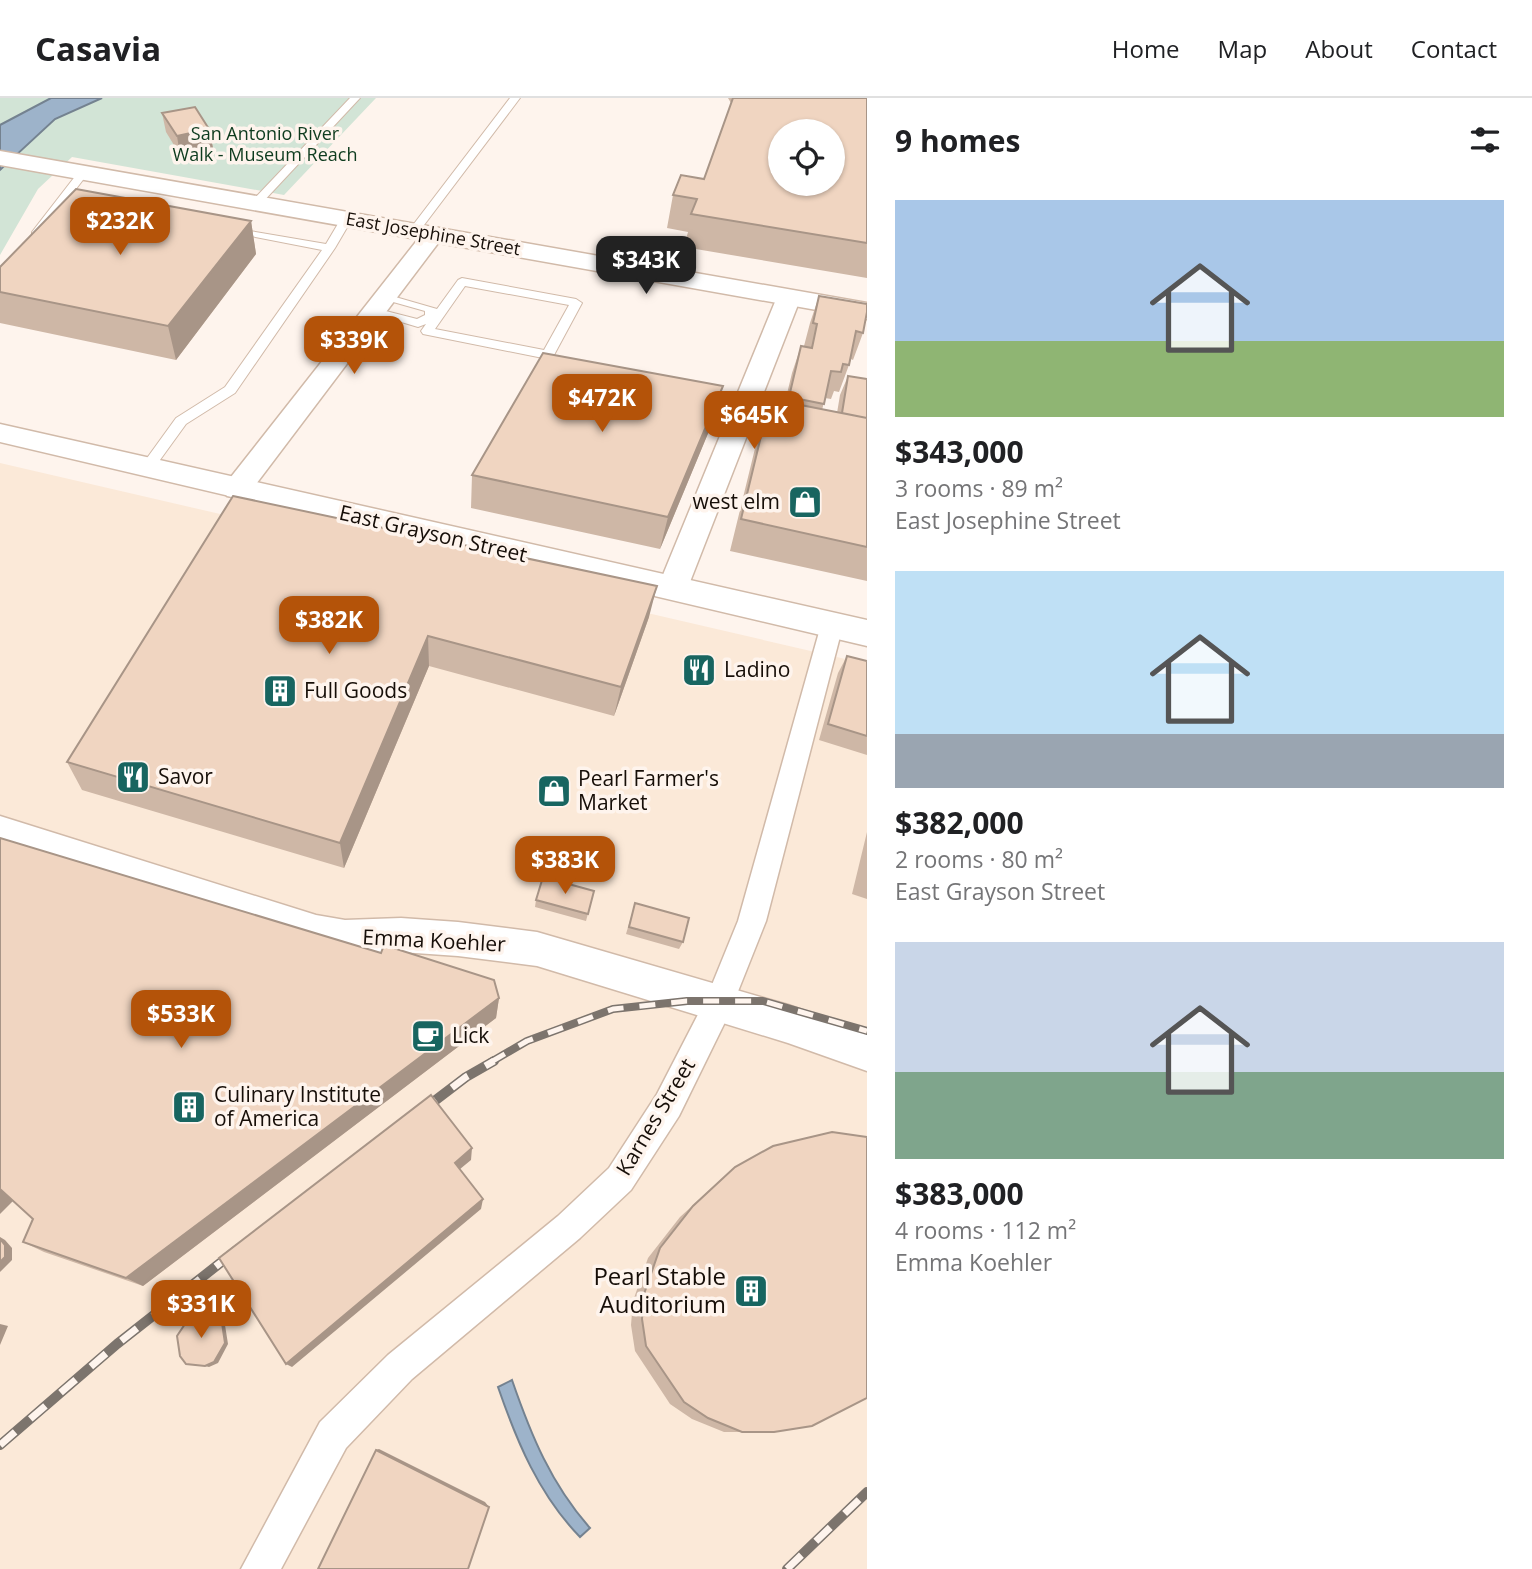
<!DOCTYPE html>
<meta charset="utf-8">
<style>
:root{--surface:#fff;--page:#f6f6f6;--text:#202124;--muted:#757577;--line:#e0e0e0;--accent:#b45309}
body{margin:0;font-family:"Open Sans",sans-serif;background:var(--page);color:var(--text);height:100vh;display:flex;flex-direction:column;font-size:26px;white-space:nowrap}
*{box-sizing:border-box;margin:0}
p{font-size:23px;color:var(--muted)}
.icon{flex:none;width:38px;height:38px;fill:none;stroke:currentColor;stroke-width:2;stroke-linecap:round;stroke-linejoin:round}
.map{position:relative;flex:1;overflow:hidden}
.side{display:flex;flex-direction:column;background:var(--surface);width:665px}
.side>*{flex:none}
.fabs{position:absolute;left:768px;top:21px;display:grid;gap:14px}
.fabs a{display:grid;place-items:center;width:77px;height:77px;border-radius:50%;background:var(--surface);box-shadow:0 2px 5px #0004;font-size:35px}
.price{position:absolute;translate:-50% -60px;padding:0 16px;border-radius:14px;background:var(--accent);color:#fff;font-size:23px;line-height:46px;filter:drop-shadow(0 2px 4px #0008)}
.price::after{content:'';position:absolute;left:50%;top:42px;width:21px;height:16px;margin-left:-10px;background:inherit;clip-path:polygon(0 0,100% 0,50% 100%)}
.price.current{background:#222;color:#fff}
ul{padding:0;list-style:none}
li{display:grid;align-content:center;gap:14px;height:371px;padding:0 28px}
li span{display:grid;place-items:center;height:217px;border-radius:0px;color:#555}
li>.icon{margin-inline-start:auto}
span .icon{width:126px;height:126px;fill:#fffc;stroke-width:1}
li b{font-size:30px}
h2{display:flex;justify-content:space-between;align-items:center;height:84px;padding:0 28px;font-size:30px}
header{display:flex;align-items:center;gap:42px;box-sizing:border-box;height:98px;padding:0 35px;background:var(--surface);border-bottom:2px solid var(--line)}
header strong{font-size:33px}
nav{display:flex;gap:38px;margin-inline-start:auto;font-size:24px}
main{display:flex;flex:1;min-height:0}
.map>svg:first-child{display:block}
</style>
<header>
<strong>Casavia</strong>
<nav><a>Home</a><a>Map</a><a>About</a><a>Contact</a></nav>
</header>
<main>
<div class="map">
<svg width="867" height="1471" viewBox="0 0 867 1471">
<rect width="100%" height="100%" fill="#fef4ed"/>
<path fill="#fbe9d8" d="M0 365 867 566V1471H0Z"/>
<path fill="#d2e4d6" d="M0 0H376L284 97 72 59 38 91 0 157Z"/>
<path fill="#9db3ca" stroke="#748290" stroke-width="2" d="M51 0H102L55 21 0 72V27Z
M512 1282C531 1337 551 1386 590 1430L580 1439C539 1397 517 1344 498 1289Z"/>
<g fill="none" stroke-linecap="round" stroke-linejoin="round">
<g stroke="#d1baa9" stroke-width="2">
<path id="service" d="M350 0H360L260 107H252V103Z
M510 0H520L418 135H410V131Z
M80 72 89 74 40 138H32V134Z
M342 119 352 121 335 150 235 295 186 326 152 373H142V367L176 320 225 289 322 152 230 134 226 133V129L326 146Z
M462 180 576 201 582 205 554 257 548 261 423 236 421 233 426 226 418 229 368 214 374 210 417 221 425 217V213L379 200 385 196 437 211 458 182ZM465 188 569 207 544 252 435 231Z"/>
</g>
<g stroke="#d1baa9" stroke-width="3">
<path id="pedestrian" d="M832 518 840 521 843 527 766 823 729 916 679 1018 631 1092 580 1140 412 1281 346 1350 281 1471H241L320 1324 388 1257 558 1118 609 1070 657 996 707 899 738 823 821 527 824 521Z"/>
</g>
<g stroke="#d1baa9" stroke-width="3">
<path id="minor" d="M434 129 442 131 445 136 247 398 237 400 227 398 223 391 227 384 426 131Z
M789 192 797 194 801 199 688 489 684 497 673 500 662 497 658 489 777 199 781 194Z
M0 718 316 817 345 822 401 820 458 824 537 834 788 907 867 935V973L788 945 537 868 458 858 401 854 345 856 316 851 0 748Z"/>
</g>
<g stroke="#d1baa9" stroke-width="3">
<path id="tertiary" d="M0 53 867 205V221L0 67Z
M0 326 867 522V548L0 344Z"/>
</g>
<use href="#service" fill="#fff" fill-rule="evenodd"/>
<use href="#pedestrian" fill="#fff" fill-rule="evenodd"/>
<use href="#minor" fill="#fff" fill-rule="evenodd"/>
<use href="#tertiary" fill="#fff" fill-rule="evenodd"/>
<g stroke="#7c746d" stroke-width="8">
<path id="rail-far1" d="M491 964 527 943 613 911 687 903H763L867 933"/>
</g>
<g stroke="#7c746d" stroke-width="10">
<path id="rail" d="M420 1014 466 979 494 963
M0 1347 117 1246 238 1151
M787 1471 867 1394"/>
</g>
<use href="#rail-far1" stroke="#fef4ed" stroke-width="5" stroke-dasharray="16" stroke-linecap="butt"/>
<use href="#rail" stroke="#fef4ed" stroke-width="7" stroke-dasharray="20" stroke-linecap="butt"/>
</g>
<path fill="#ceb7a6" d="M728 0H867V180L684 149 688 134 667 130 673 97 704 81 731 5Z
M162 15 209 31 213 50 180 57 166 34Z
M251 123 256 156 176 262 0 225V169Z
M819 198 863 235 853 262 851 261 849 267 839 294 834 293 831 301 825 300 822 312 837 315 840 297 848 278 867 281V483L730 453 759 334 770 301 785 304 792 275 801 248H804L810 225Z
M714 321 660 451 471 410 472 377Z
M233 398 649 519 614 618 429 568 344 770 82 692 67 664Z
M847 558 867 563V657L819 642 838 575Z
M867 734V801L852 796Z
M0 740 499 900 496 920 143 1188 44 1154 23 1144 33 1121 13 1103Z
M594 793 586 823 535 809 536 802Z
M635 805 683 844 679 851 626 836Z
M735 1069 774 1334H724L692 1321 670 1306 635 1253 631 1227 633 1203 648 1160 680 1119Z"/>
<path fill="#a89587" d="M209 31 213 50 180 57 177 38Z
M251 123 256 156 176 262 168 228Z
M723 288 714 321 660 451 668 419Z
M657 488 649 519 614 618 621 589Z
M428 538 429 568 344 770 340 745Z
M499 900 496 920 143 1188 126 1180Z
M472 1050 471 1062 454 1076 455 1065Z
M0 1089 17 1099 0 1116Z
M483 1101 481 1111 292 1269 286 1266Z
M0 1139 5 1142 12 1150V1162L0 1174Z
M215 1218 219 1220 225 1227 228 1246 218 1265 209 1269 205 1268Z
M0 1226 8 1228 0 1247Z
M379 1351 485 1404 489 1409 376 1352Z"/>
<path fill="#f0d5c1" stroke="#a89587" stroke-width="2" fill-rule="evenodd" d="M733 0H867V145L691 116 697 101 673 97 681 77 704 81ZM780 33H833V86H780Z
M195 9 209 31 177 38 162 15Z
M76 91 251 123 168 228 0 194V169Z
M819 198 867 206V214L863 235 856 233 849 267 843 266 841 274 831 273 824 306 789 299 801 248 812 250 817 226 813 225Z
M543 255 723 288 668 419 472 377Z
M848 278 867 281V320L842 315Z
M770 301 867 320V449L741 421Z
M233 398 657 488 621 589 428 538 340 745 67 664Z
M847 558 867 563V638L828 626Z
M0 740 381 855 384 847 494 882 499 900 126 1180 23 1144 33 1121 0 1091Z
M543 779 594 793 588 816 536 802Z
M635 805 689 820 683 844 629 829Z
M431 997 472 1050 455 1065 483 1101 286 1266 219 1160Z
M832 1034 867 1039V1300L812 1328 774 1334H742L708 1320 684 1304 646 1248 642 1221 644 1196 660 1150 693 1108 735 1069 773 1048Z
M0 1141 5 1147V1159L0 1164Z
M207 1215 215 1218 222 1225 225 1245 214 1264 205 1268 186 1266 180 1258 177 1238 189 1220Z
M376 1352 489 1409 468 1471H318Z"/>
<defs>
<g id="shop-square" transform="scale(1.75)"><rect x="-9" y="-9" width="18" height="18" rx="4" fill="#186560" stroke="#fef4ed"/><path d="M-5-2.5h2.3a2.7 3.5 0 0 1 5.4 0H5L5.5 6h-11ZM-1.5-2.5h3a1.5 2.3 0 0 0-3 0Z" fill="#fff"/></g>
<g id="restaurant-square" transform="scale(1.75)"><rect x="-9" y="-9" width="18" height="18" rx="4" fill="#186560" stroke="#fef4ed"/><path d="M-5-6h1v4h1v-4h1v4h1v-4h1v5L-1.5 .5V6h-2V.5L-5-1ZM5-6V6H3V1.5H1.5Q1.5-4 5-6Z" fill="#fff"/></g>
<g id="building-square" transform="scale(1.75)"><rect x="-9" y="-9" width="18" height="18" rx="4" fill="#186560" stroke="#fef4ed"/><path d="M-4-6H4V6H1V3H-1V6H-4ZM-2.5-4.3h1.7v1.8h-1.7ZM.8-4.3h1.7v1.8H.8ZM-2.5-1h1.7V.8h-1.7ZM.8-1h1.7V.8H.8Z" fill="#fff"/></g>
<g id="cafe-square" transform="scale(1.75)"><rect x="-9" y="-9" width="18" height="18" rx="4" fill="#186560" stroke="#fef4ed"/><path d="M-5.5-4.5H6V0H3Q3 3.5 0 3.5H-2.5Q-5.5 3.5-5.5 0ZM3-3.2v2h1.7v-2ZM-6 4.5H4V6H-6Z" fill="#fff"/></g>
</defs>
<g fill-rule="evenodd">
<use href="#shop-square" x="805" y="404"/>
<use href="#restaurant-square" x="699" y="572"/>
<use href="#building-square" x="280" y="593"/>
<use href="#restaurant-square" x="133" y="679"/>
<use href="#shop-square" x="554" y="693"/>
<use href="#cafe-square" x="428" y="938"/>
<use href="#building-square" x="189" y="1009"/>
<use href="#building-square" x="751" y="1193"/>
</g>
<g text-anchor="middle" stroke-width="7" stroke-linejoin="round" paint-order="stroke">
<g font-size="18" fill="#0d3b1e" stroke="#fef4ed">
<text x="265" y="42">San Antonio River<tspan x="265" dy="21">Walk - Museum Reach</tspan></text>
</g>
<g font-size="18" fill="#160e08" stroke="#fef4ed">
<text transform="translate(433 136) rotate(10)" y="6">East Josephine Street</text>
</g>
<g font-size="21" fill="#160e08" stroke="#fef4ed" text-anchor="start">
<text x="780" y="411" text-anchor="end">west elm</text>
<text x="724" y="579">Ladino</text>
<text x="304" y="600">Full Goods</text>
<text x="158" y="686">Savor</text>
<text x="578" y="688">Pearl Farmer's<tspan x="578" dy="24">Market</tspan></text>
<text x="452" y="945">Lick</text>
<text x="214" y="1004">Culinary Institute<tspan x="214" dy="24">of America</tspan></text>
</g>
<g font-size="21" fill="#160e08" stroke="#fef4ed">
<text transform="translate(433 436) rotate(13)" y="7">East Grayson Street</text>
<text transform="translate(434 843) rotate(3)" y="7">Emma Koehler</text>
<text transform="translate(656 1019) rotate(-59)" y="7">Karnes Street</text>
</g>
<g font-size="24" fill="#160e08" stroke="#fef4ed" text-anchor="end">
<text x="726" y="1187">Pearl Stable<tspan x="726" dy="28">Auditorium</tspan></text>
</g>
</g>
</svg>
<div class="fabs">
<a><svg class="icon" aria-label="locate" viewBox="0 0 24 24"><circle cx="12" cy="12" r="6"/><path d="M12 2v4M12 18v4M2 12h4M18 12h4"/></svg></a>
</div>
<b class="price" style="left:120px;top:159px">$232K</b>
<b class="price current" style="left:646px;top:198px">$343K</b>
<b class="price" style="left:354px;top:278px">$339K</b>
<b class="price" style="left:602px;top:336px">$472K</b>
<b class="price" style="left:754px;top:353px">$645K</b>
<b class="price" style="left:329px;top:558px">$382K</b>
<b class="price" style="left:565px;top:798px">$383K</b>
<b class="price" style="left:181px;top:952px">$533K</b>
<b class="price" style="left:201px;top:1242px">$331K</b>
</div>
<section class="side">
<h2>9 homes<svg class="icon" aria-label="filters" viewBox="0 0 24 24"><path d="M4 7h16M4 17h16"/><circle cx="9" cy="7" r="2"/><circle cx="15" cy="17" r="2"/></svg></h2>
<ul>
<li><span style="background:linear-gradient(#a9c7e8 65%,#8fb573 0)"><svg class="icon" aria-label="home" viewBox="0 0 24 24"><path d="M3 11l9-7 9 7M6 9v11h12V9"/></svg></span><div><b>$343,000</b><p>3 rooms · 89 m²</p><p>East Josephine Street</p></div></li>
<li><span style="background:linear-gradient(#bfe0f5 75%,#9aa5b1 0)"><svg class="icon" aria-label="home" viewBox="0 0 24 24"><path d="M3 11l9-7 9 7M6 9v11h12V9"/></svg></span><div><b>$382,000</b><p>2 rooms · 80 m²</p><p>East Grayson Street</p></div></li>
<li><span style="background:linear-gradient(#c9d6e8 60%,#7fa58c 0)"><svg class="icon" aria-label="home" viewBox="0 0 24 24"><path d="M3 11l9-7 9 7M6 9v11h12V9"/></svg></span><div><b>$383,000</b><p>4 rooms · 112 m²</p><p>Emma Koehler</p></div></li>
</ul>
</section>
</main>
